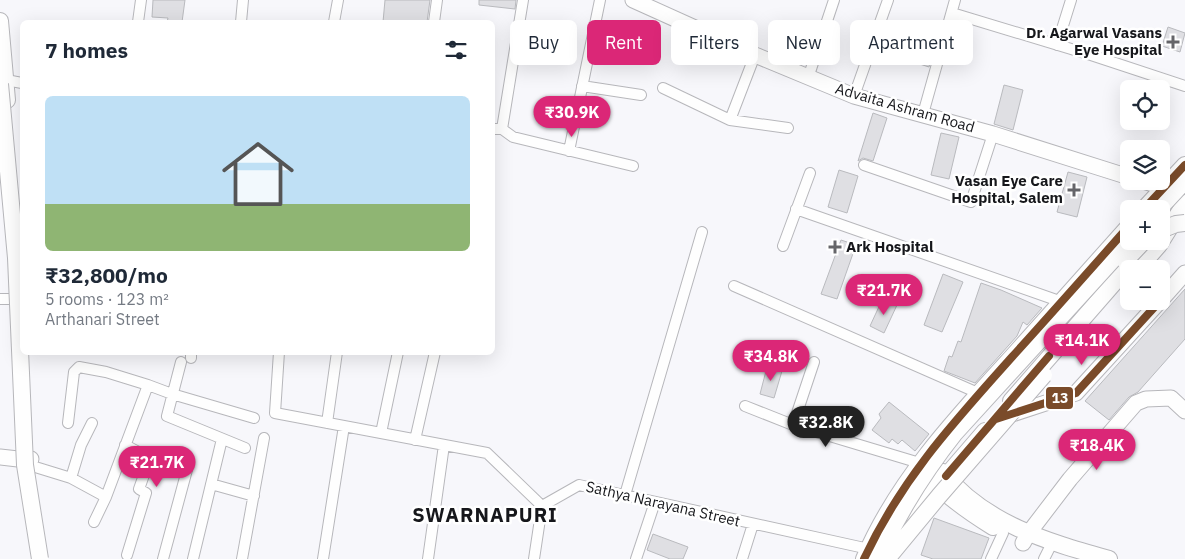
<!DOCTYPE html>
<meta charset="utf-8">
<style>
:root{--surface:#fff;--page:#f6f6f7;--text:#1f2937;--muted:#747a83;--accent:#db2777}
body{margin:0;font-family:"IBM Plex Sans",sans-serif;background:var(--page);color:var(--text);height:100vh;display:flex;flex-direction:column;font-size:19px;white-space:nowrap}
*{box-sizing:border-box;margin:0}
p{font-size:16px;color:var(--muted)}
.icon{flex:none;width:28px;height:28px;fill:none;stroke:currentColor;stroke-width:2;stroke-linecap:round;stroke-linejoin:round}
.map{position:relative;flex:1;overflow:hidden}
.side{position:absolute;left:20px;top:20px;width:475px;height:335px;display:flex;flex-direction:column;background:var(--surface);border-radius:8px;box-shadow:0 5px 20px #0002}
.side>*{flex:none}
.top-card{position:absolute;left:510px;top:20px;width:475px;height:45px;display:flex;gap:10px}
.fabs{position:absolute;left:1120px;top:80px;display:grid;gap:10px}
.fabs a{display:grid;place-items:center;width:50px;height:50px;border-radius:8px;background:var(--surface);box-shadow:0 5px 20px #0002;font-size:25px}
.price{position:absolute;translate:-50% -42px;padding:0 11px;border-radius:18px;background:var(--accent);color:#fff;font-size:16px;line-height:32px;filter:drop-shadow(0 1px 2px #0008)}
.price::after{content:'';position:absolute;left:50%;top:30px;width:15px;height:11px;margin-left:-8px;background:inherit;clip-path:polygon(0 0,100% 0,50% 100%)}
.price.on{background:#222;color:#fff}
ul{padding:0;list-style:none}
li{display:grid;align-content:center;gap:10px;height:265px;padding:0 25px}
li span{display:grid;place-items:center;height:155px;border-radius:8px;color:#555}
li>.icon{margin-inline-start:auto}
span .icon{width:90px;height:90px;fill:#fffc;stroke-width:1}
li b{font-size:21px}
h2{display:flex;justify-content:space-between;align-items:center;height:60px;padding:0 25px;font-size:21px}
.pill{padding:0 18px;border-radius:8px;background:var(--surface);box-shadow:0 5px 20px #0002;font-size:18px;line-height:45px}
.pill.on{background:var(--accent);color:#fff}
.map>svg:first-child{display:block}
</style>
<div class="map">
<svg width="1185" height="559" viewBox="0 0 1185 559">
<rect width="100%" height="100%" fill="#f7f7fb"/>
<path fill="#dfdfe3" stroke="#b9babe" d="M153 0H185L182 22H167L168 18 152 17Z
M385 0H430L427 22H383Z
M479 0H516L515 9 479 5Z
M1168 27 1185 33 1180 52 1162 46Z
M910 50 932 56 929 67 907 60Z
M1004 85 1023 90 1013 130 994 124Z
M873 113 887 118 873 161 863 158 858 161Z
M941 133 959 137 949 179 931 175Z
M839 170 858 176 847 213 828 207Z
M1068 172 1087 177 1077 217 1057 212Z
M841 240 856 245 837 299 821 294Z
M943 274 963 282 942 332 924 325Z
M981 283 1001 290 1042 308 1027 325 1023 322 1017 336 975 383 944 371 949 356 952 357 958 341 961 342Z
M1185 289V339L1138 392 1129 397 1109 420 1085 401Z
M883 298 897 305 884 333 870 326Z
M767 367 782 371 774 398 760 394Z
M889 402 929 434 915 451 902 440 898 444 892 439 889 443 872 430 881 418 879 414Z
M934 518 989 538 981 559H933L921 555Z
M653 534 688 547 683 559H670L647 550Z"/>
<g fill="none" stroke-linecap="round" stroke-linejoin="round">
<g stroke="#b7b7bb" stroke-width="12">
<path id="street" d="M952 13 1091 55 1185 86
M138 22 141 0
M241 22 243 0
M334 22 338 0
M434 22 437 0
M1057 45 1071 0
M808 78 834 0
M6 80 22 83
M582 86 641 95
M663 88 730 120 788 128
M854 96 888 0
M923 114 955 0
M730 120 755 55
M492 129H502L513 137 633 166
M502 129 523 0
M569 151 600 0
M864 165 971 202 993 134
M796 209 1062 302
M783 246 810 173
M734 286 978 393
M0 299H13
M279 352 275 413 487 453 542 506 579 485 869 549
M191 358V352
M181 362 167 416 245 448
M745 406 793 425 913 461 919 465
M68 423 74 372 79 367 106 372 148 385
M327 423 337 352
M793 425 814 362
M381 433 398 352
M415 440 435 352
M125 445 150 458 139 489 146 493 127 555
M150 458 187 470 163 559
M32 466 71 478 106 497
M71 478 81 445 92 423
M211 484 254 496
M625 495 702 232
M94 522 106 497 148 385 172 394 254 418
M193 559 222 439
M242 559 264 438
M323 559 344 426
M428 559 444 445
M534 559 542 506
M636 559 655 502
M742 559 753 524
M991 559 1003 533
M1044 559 1052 543"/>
</g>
<g stroke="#b7b7bb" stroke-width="17">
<path id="secondary" d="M633 0 755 55 854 96 993 134 1129 177
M1143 181 1174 190
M1161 300 1185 273
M1006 416 1076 393 1160 301
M0 457 18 459H31
M1023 543 1028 534 1070 479 1136 403 1146 399 1171 398 1185 411"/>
</g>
<g stroke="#b7b7bb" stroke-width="18">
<path id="primary" d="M0 21 7 100
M1144 209 1185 165
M1138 269 1159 245 1185 203
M1011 401 1141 252
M943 472C984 524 1049 542 1109 559
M934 482C951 500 972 514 993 527
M929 496 985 431
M896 535 926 488
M864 559C897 481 956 418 1012 357 1051 313 1090 270 1129 226"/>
</g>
<use href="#street" stroke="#fefefe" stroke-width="10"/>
<use href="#secondary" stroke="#fefefe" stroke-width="15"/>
<use href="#primary" stroke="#fefefe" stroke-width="16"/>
<g stroke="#b7b7bb" stroke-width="18" stroke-linecap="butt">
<path id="primary-bridge" d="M0 84 16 258 25 465 40 559
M1159 209 1185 181
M1161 230 1176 224 1185 223
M1125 261 1144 241
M877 559C898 514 924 472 955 433L1130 241
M887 559 939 496 1044 375"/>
</g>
<use href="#primary-bridge" stroke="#fefefe" stroke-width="16"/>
<g stroke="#fff" stroke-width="11">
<path id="bus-1" d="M1144 209 1185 165
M996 419 1076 393 1160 301
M946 476 1049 356
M864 559C902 478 953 423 1012 357 1051 314 1090 270 1129 226"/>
</g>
<use href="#bus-1" stroke="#7a4b2a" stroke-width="8"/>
</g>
<g fill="#656569" stroke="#fff" stroke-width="2">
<path d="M1170.5 34.5h5v5h5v5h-5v5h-5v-5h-5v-5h5z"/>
<path d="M1071.5 182.5h5v5h5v5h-5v5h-5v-5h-5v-5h5z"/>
<path d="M832.5 239.5h5v5h5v5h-5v5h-5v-5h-5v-5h5z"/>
</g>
<g text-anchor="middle" stroke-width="5" stroke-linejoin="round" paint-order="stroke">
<g font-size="15" font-weight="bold" fill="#16171b" stroke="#fff" text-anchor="end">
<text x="1162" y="38">Dr. Agarwal Vasans<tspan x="1162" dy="17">Eye Hospital</tspan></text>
<text x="1063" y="186">Vasan Eye Care<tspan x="1063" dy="17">Hospital, Salem</tspan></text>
<text x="846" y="252" text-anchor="start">Ark Hospital</text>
</g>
<g font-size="15" fill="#16171b" stroke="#fff">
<text transform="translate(905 108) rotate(16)" y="5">Advaita Ashram Road</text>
<text transform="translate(663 504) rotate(13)" y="5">Sathya Narayana Street</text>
</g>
<g font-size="20" font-weight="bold" letter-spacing="1" fill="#16171b" stroke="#fff">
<text x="485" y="522">SWARNAPURI</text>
</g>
</g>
<rect stroke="#fff" stroke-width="2" x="1045" y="386" width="29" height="24" rx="5" fill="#7a4b2a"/>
<g font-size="14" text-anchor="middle" font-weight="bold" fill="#fff">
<text x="1060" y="403">13</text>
</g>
</svg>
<div class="fabs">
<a><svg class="icon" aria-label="locate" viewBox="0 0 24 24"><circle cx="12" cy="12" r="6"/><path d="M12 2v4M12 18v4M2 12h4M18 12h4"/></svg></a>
<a><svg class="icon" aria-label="layers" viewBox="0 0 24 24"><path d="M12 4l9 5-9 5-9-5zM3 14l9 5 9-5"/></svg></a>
<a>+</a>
<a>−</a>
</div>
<b class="price" style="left:572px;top:138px">₹30.9K</b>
<b class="price" style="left:884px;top:316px">₹21.7K</b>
<b class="price" style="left:1082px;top:366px">₹14.1K</b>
<b class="price" style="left:771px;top:382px">₹34.8K</b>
<b class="price on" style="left:826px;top:448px">₹32.8K</b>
<b class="price" style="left:1097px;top:471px">₹18.4K</b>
<b class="price" style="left:157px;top:488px">₹21.7K</b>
<div class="top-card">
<a class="pill">Buy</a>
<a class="pill on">Rent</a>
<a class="pill">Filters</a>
<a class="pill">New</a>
<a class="pill">Apartment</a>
</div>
<section class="side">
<h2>7 homes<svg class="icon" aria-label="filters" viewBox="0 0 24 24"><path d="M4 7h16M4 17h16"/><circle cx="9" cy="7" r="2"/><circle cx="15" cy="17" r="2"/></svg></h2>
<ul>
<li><span style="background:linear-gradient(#bfe0f5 70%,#8fb573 0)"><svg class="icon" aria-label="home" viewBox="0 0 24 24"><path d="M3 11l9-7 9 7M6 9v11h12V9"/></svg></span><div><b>₹32,800/mo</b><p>5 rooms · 123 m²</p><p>Arthanari Street</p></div></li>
</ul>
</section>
</div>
